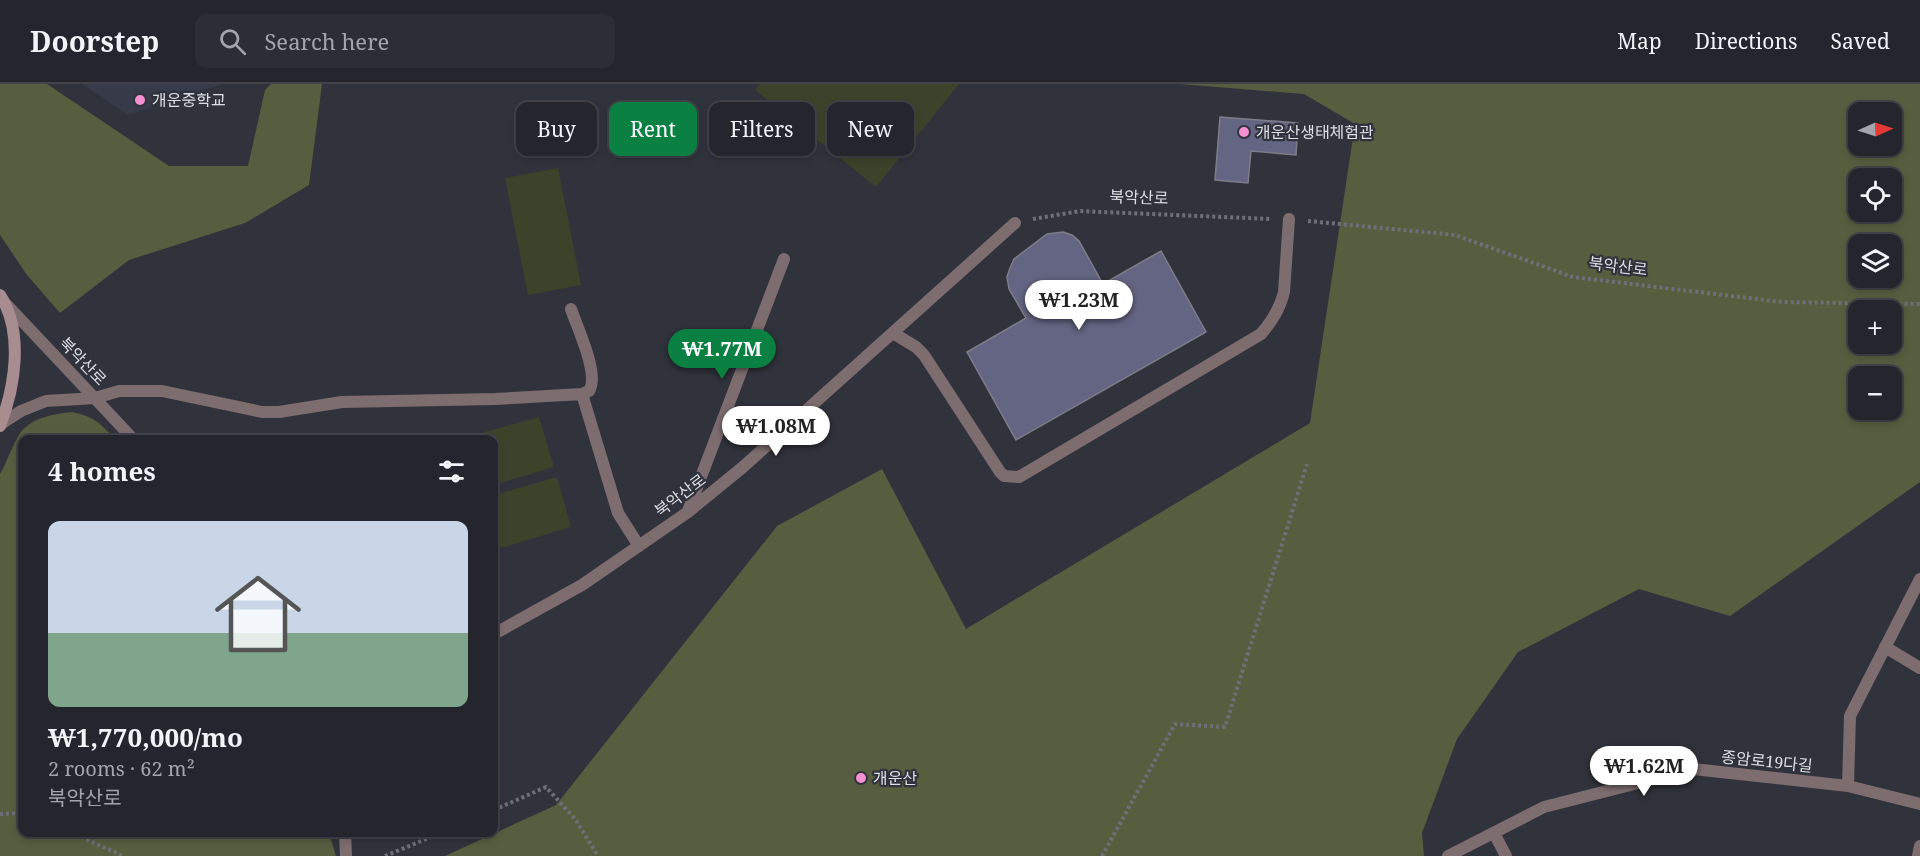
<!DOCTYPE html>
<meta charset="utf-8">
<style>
:root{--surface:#25262d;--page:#2d2e35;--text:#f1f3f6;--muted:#a3a5aa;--line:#424349;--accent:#0b8043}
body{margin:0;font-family:"Noto Serif","Noto Sans KR",serif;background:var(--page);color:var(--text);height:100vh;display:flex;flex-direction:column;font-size:22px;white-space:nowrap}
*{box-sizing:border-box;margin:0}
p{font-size:20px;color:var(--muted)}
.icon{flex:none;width:33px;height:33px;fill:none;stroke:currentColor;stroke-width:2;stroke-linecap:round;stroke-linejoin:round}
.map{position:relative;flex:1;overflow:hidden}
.side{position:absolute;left:18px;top:351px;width:480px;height:402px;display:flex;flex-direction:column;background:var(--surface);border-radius:12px;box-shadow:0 3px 9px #0003,0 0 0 2px var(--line)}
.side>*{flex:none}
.hud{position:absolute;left:516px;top:18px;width:570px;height:54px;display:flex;gap:12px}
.needle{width:39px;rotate:87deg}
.fabs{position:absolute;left:1848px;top:18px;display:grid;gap:12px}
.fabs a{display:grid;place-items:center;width:54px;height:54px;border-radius:12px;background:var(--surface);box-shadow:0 3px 9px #0003,0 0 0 2px var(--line);font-size:30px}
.price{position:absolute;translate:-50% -51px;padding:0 14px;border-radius:21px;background:#fff;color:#222;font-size:20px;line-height:39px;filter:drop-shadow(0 2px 3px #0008)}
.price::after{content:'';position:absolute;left:50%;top:36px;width:18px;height:14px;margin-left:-9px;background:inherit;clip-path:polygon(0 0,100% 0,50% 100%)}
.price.active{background:var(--accent);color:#fff}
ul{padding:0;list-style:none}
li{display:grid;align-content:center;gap:12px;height:318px;padding:0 30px}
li+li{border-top:2px solid var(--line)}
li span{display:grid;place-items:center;height:186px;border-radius:12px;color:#555}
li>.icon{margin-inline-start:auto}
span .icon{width:108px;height:108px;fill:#fffc;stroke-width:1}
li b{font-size:26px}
h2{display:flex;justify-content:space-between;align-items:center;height:72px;padding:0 30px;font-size:26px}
.pill{padding:0 21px;border-radius:12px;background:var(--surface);box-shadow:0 3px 9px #0003,0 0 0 2px var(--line);font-size:21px;line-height:54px}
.pill.active{background:var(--accent);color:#fff}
header{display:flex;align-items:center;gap:36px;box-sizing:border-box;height:84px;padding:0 30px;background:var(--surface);border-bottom:2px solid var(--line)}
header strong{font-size:28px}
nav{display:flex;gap:33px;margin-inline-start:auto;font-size:21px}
.search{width:420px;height:54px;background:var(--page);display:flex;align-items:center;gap:15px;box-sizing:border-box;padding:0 21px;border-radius:12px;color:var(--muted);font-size:22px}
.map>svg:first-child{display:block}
</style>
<header>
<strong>Doorstep</strong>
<div class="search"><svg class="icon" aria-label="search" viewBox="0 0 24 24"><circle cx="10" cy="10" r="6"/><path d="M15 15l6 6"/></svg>Search here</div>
<nav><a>Map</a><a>Directions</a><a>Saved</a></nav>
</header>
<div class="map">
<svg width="1920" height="772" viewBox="0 0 1920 772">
<rect width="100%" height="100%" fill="#31333c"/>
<path fill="#363a49" d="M82 0H223L128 31Z"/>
<path fill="#3d422b" d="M760 0H959L876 103 755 6Z
M558 84 581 201 528 211 505 94Z
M539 333 554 383 494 401V356L459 355Z
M557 393 571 443 494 466V411Z"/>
<path fill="#575d3f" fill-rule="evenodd" d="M0 0H47L169 82H248L265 6 271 0H322L309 101 245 139 129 176 60 229 27 191 0 151Z
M1180 0H1920V398L1730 532 1639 505 1518 568 1457 655 1422 749 1424 772H445L556 721 777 442 882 385 966 545 1310 339 1355 40 1304 10ZM1858 28H1892V62H1858ZM1858 94H1892V128H1858ZM1858 160H1892V194H1858ZM1858 226H1892V260H1858ZM1858 292H1892V326H1858Z
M72 328C95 333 100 339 115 355L22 356V748L329 749 336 772H0V390C7 378 13 359 21 348 33 333 55 330 72 328Z"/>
<path fill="#646582" stroke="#7d7d88" stroke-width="1.5" d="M1220 33 1298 39 1296 71 1251 67 1248 99 1215 96Z
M1063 148 1072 151 1079 157 1103 200 1161 167 1206 248 1016 356 967 268 1026 234 1009 205 1007 193 1010 184 1014 175 1047 150Z"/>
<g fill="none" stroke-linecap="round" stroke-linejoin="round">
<path stroke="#6e7078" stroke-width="4" stroke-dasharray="3 3" stroke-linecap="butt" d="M1033 135 1080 127 1271 135
M1308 137 1455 151 1573 193 1782 218 1920 220
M494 726 546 703 575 735 598 772
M0 730 22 729
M70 748 123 772
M385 772 443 748
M1102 772 1175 640 1225 643 1307 380"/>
<path stroke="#7e6d6f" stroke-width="12" d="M571 225C577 243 600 291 589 307L582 310
M893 249 916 263 924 271 1000 388 1004 392 1019 393 1261 250C1272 237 1280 225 1284 208L1289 135
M1 340 21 327 46 317 95 314 119 307H162L262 328H279L342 318 495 315 582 310 618 429 639 462
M1885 563 1920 584"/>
<path stroke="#7e6d6f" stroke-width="12" d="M7 221 134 356
M688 427 784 175
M494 550 582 501 688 428 743 383 1015 139
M1848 702 1850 632 1920 495
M345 748 346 772
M1494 749 1506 772
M1448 772 1544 723 1693 685 1848 702 1920 720
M1918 772 1920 762"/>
<path stroke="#a78d90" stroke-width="12" d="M0 211C24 248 15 303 0 342"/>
</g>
<g fill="#f591d2" stroke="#31333c" stroke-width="2">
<circle cx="140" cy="16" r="6"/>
<circle cx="1244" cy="48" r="6"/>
<circle cx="861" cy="694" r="6"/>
</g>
<g text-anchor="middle" stroke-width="4.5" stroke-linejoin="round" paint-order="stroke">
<g font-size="16" fill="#dcdee4" stroke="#31333c" text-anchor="start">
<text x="152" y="22">개운중학교</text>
<text x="1256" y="54">개운산생태체험관</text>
<text x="873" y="700">개운산</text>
</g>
<g font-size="16" fill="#dcdee4" stroke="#31333c">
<text transform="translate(1139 113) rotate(2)" y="6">북악산로</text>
<text transform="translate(1618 182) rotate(7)" y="6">북악산로</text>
<text transform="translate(83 277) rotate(46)" y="6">북악산로</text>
<text transform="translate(680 411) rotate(-37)" y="6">북악산로</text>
<text transform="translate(1767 677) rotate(6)" y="6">종암로19다길</text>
</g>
</g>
</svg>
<div class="fabs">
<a><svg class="needle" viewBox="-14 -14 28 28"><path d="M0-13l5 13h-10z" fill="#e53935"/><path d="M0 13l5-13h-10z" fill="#a3a5aa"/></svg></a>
<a><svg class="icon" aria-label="locate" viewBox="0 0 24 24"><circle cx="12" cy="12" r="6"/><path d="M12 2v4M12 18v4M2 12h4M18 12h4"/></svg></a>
<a><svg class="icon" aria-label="layers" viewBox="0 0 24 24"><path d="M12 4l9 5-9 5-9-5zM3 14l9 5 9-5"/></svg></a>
<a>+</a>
<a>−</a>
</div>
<b class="price" style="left:1079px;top:247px">₩1.23M</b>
<b class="price active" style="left:722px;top:296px">₩1.77M</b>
<b class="price" style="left:776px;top:373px">₩1.08M</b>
<b class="price" style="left:1644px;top:713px">₩1.62M</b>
<div class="hud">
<a class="pill">Buy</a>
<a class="pill active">Rent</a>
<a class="pill">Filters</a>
<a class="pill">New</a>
</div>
<section class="side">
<h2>4 homes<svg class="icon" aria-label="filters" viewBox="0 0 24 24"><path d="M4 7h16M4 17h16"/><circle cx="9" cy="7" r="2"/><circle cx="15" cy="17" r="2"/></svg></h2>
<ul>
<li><span style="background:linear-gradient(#c9d6e8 60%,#7fa58c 0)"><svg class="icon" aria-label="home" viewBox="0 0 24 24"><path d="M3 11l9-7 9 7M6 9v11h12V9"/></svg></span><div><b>₩1,770,000/mo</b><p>2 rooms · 62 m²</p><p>북악산로</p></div></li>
</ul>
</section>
</div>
